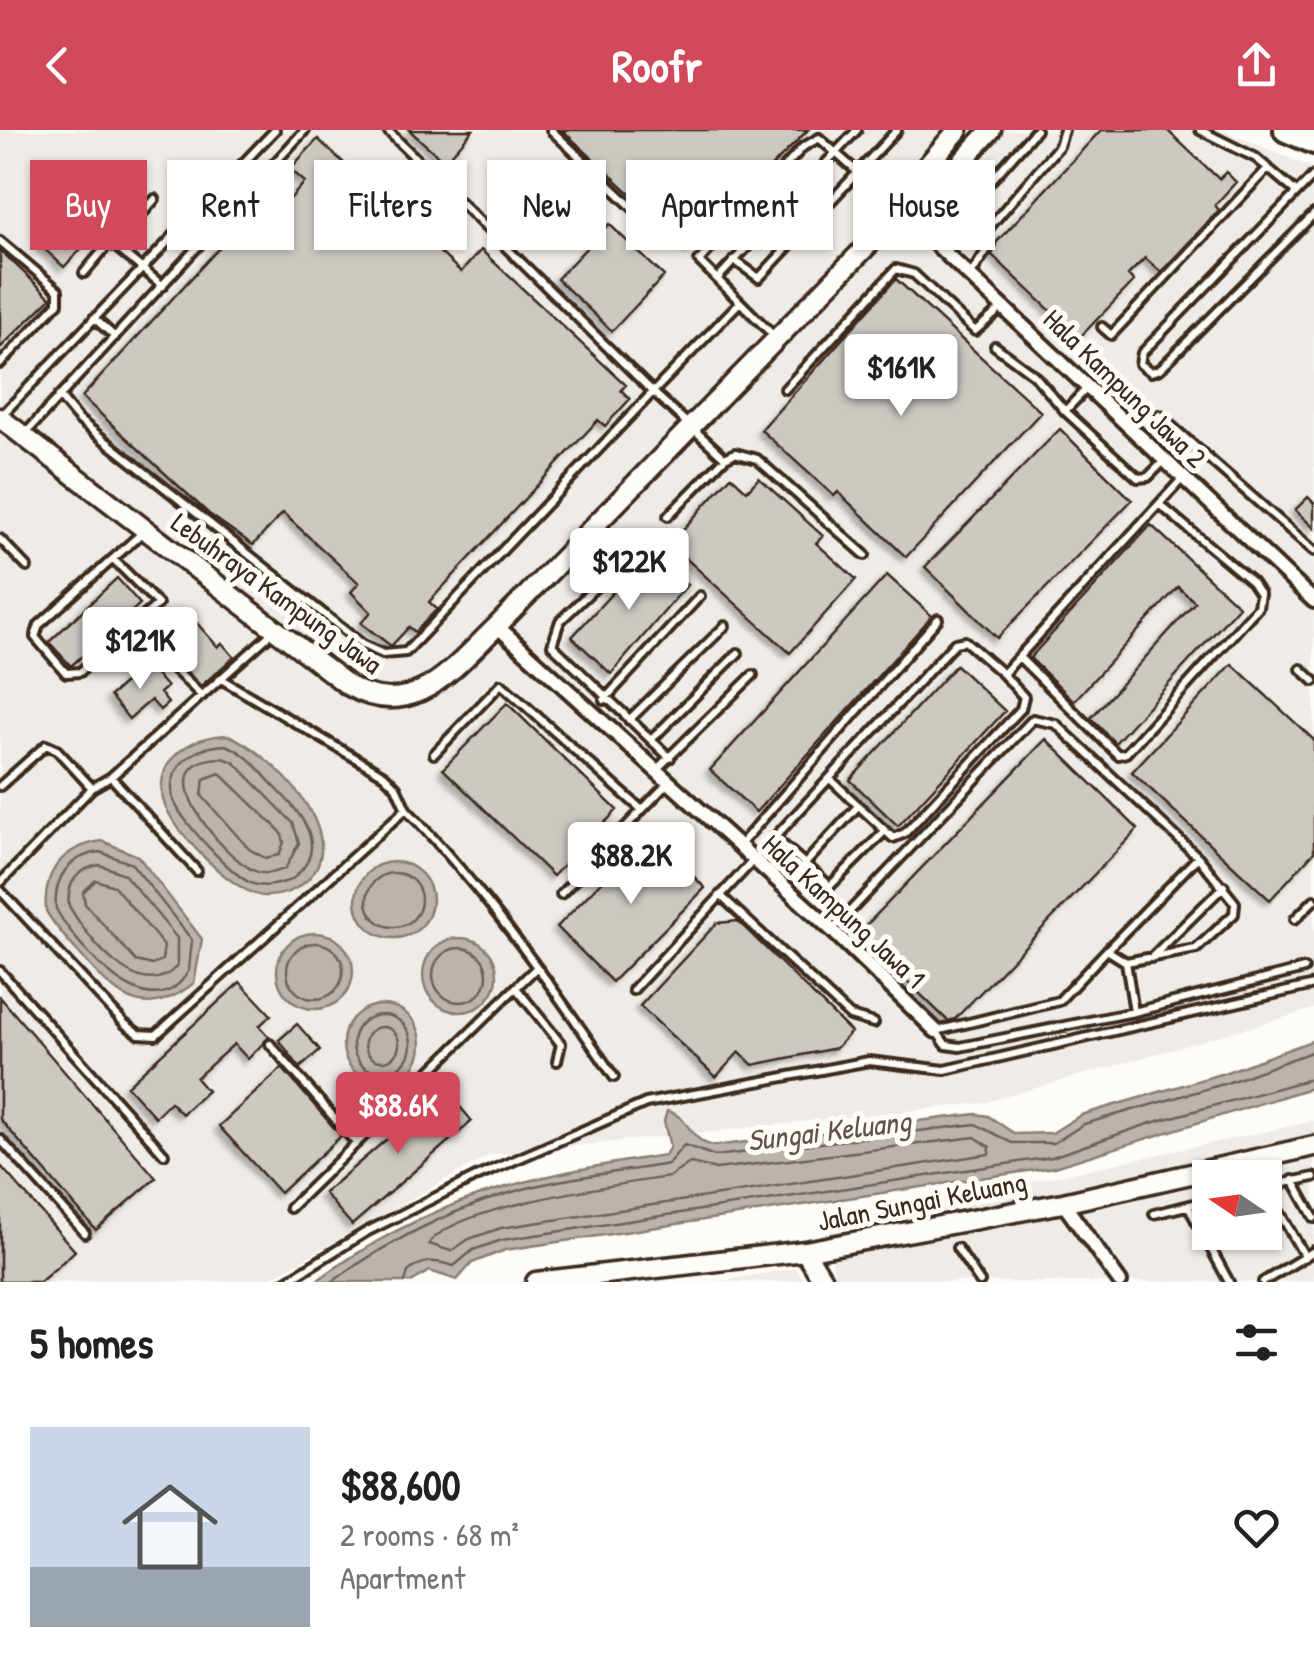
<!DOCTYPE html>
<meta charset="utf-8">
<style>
:root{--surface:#fff;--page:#f6f6f6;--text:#202124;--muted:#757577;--accent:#d1495b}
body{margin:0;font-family:"Patrick Hand",sans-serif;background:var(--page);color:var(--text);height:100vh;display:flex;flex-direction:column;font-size:38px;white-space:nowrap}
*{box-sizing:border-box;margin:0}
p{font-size:32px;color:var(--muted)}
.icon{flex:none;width:55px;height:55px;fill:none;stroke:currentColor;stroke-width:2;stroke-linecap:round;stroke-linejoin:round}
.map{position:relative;height:1152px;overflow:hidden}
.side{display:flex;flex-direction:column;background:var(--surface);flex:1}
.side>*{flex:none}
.top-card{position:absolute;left:30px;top:30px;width:1255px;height:90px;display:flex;gap:20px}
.needle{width:65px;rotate:283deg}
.controls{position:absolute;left:1192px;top:1030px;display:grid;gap:20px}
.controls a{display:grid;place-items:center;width:90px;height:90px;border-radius:0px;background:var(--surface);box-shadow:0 2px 8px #0004;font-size:50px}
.price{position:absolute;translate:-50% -85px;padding:0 22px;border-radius:10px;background:#fff;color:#222;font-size:32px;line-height:65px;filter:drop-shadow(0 2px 5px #0008)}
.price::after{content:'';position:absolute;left:50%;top:60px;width:30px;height:22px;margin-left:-15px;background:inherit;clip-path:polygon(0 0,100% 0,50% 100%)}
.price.current{background:var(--accent);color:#fff}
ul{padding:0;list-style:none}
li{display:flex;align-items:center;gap:30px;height:250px;padding:0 30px}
li span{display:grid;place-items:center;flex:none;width:280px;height:200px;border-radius:0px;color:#555}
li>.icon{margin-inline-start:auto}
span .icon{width:120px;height:120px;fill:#fffc;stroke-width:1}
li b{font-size:42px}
h2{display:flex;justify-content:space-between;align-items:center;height:120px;padding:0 30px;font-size:42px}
.chip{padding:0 35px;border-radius:0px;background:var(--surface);box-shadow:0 2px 8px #0004;font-size:35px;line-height:90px}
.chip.current{background:var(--accent);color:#fff}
header{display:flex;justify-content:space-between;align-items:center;height:130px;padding:0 30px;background:var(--accent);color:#fff;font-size:45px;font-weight:700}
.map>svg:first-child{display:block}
</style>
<header><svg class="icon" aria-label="back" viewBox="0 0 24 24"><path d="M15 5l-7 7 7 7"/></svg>Roofr<svg class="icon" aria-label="share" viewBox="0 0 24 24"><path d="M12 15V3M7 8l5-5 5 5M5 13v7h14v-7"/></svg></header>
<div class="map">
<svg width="1314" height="1152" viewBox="0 0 1314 1152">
<defs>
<filter id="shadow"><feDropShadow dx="-4.5" dy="4.5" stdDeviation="2.5" flood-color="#0004"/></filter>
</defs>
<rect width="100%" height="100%" fill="#fdfcf7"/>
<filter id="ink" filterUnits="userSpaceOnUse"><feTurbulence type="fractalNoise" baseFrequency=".01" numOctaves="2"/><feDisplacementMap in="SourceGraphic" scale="20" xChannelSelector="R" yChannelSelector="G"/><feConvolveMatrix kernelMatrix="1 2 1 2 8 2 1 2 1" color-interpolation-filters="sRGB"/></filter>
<g filter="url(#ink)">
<path fill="#efece7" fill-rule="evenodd" d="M0 0H1222L1314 38V879L983 973 490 1025 263 1152H0Z
M1314 991V1152H835L828 1095ZM1210 1048H1265V1102H1210Z
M795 1138 807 1152H715Z"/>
<path fill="#bbb4ad" stroke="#887d74" stroke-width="2.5" d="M228 605C270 622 356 706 306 751 295 761 279 767 264 766 235 765 169 698 163 669 155 627 193 606 228 605Z
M102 711 138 726 202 809 194 853C146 890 121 871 86 831 72 815 57 800 46 781 43 742 62 717 102 711Z
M356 770a38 38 0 1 1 76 0a38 38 0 1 1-76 0Z
M277 841a38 38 0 1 1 76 0a38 38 0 1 1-76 0Z
M423 845a37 37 0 1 1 74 0a37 37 0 1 1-74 0Z
M343 914a39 39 0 1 1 78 0a39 39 0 1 1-78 0Z
M1314 910V957L1054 1037 505 1120 472 1133 457 1150 430 1141 411 1152H315C431 1067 527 1046 665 1025L670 1017 664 991 667 981C689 986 690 1012 714 1016L976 984 988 986 1015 1004 1052 1003 1081 985 1224 943Z"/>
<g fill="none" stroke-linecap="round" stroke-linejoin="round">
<path stroke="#6e6157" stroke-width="2.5" d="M226 615C245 622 256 636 269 651 297 679 335 716 291 750 279 754 266 758 253 754 233 747 178 688 173 668 166 634 197 616 226 615Z
M223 628 234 632 293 693 299 713 285 739C275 742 265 746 255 741 222 727 140 629 223 628Z
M220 643 281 702 284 712 279 725 265 728 249 719 202 666 204 649Z
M100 722 132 734 192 810 189 840C152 907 76 815 56 779 53 748 69 726 100 722Z
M100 735 124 744 177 808V836C140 877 88 808 69 776 66 753 78 738 100 735Z
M367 770a27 27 0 1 1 54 0a27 27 0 1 1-54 0Z
M96 750 114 756 164 816 162 830 152 835 136 831 85 774 83 762Z
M287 841a28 28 0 1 1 56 0a28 28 0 1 1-56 0Z
M433 845a27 27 0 1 1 54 0a27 27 0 1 1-54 0Z
M353 914a29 29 0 1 1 58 0a29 29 0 1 1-58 0Z
M365 914a17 17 0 1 1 34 0a17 17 0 1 1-34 0Z
M975 1007 990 1017 989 1024 501 1098 469 1109 451 1121 429 1114C453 1076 622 1054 669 1047L690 1033 716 1039Z
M332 1152C396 1105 476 1067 554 1052 592 1044 630 1041 668 1034L684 1015 715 1026 976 994 1012 1013H1054L1084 994 1227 953 1314 921
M405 1152 408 1142C424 1128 436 1131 454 1136L473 1120 502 1110 1052 1027 1151 993 1314 948"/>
</g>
<path fill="#cdc8c2" stroke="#3b2a1e" stroke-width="2.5" filter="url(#shadow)" d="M409 0H473L445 32Z
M562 0H808L690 119Z
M1101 0H1167L1219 49 1226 42 1236 52 1215 75 1219 80 1161 142 1145 128 1128 145 1134 151 1079 208 992 125 996 113Z
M318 9 461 142 481 120 626 255 621 260 630 269 605 296 598 290 429 472 437 479 415 502 409 497 391 516 361 493 371 482 351 462 359 453 283 383 253 415 209 384 82 267 276 56 290 69 305 52 290 39Z
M609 94 664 146 612 201 557 149Z
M58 98 81 119 64 137 41 116Z
M0 120 51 168 0 218Z
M896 149 1041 282 906 427 838 362 834 366 761 300Z
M1060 299 1132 370 997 508 925 437Z
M731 346 747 361 759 348 823 406 816 413 856 449 790 523 670 414Z
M1308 367 1314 373V398L1295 380Z
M1151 395 1239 476 1115 613 1091 588 1195 472 1178 457 1074 571 1030 528Z
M648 424 687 455 611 544 572 507Z
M887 445 932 486 756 682 710 640Z
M117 448 140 474 71 536 49 512Z
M195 491 218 517 222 513 234 527 201 556 163 517Z
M147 534 167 557 160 563 168 573 160 580 151 570 129 589 110 566Z
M1232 534 1314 610V722L1270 770 1132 642Z
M956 535 1005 581 898 696 850 650Z
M507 573 617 680 553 746 443 639Z
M1046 609 1138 699 955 889 948 891 858 804Z
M650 702 705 758 612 852 557 797Z
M738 791 851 902 836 918 753 935 739 922 716 947 640 876 717 793Z
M240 852 271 885 259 896 269 907 248 929 234 914 196 948 207 961 182 984 170 972 155 987 127 956Z
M0 867 156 1048 96 1100 0 989Z
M297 894 320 920 300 938 279 910Z
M282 938 341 1006 280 1063 219 996Z
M445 959 472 991 352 1095 324 1063Z
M0 1035 75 1121 40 1152H0Z"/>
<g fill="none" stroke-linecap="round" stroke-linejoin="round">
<g stroke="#3b2a1e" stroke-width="14">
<path id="lane" d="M551 0 672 115
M1200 0 1256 28 1295 61
M1314 45 1142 223 1140 234 1151 242 1160 239 1314 84
M134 93 155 69
M986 101 1059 16 1064 0
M0 111 58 160V173L0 234
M734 130 759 148 897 0
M84 143 110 112 163 156
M971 144 990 115 986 101 972 87 973 71 1036 0
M717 149 857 0
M94 188 115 207
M1102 197 1111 205 1116 200 1268 38
M774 206 699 131 803 17 819 8 900 80
M995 216 1034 245 1065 281 1087 258
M785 259 896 139 914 144 975 201 1003 177
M59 266 79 290 363 515 383 524 406 522 653 262 387 0
M1065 281 1138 348 1148 347 1164 331
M3 284 275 0
M1159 285 1314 421
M25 304 305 0
M725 328 653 262 740 172
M668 386 725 328 735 323 757 329 865 425
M0 409 27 437
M626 428 560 491 552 515 670 628
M113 429 158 474 80 542 66 543 35 507 39 495 143 402
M1019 527 1118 625 1126 623 1258 477 1260 464 1252 452 1159 374
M163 528 202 566
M1301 539 1314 551
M604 570 700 466
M629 590 725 496
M651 610 738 523
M434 624 501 554 642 680
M657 639 753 545
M111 647 197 741
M830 649 893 708 905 703 1021 579 1024 567 1003 544 1182 349
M0 656 46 615 57 620 92 658
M406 679C484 760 551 854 614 947
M774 707 830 756 885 701
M739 716 938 489
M803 736 858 676
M0 753 92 658 111 647 274 501
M0 760 125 894 139 904 156 905 406 679 396 657 384 645 221 549
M561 764 668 653
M720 765 850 886 874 893
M1295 789 1314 770
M833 799 1033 589 1056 594 1198 727 1235 773 1234 784 1196 819 1126 832 1107 820 1059 871 936 901 946 915 960 917 1134 882 1304 839
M1107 820 1198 727
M1151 828 1224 756
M1126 832 1134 882
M0 841 164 1024
M516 858 561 914 557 931
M633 860 955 513 965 511 1003 544
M270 914 356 1013
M0 1009 85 1103
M1293 1050 1314 1088
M1265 1057 1305 1127
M1265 1057 1314 1047
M1188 1076 1229 1152
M290 1078 537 837
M1154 1084 1210 1070
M957 1118 980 1152
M285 1152 366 1102 476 1047 646 973 869 931 945 940 1314 855
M1263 1152 1314 1121"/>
</g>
<g stroke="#3b2a1e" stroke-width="20">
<path id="street" d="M901 81 1314 471
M497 496 832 800 936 901
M1063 1073 1120 1152"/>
</g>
<g stroke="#3b2a1e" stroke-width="25">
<path id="secondary" d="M901 81 929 68 991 0
M0 288 349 556C413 593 453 538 497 496L901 81 914 51 958 0
M805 1121 824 1152
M536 1152 805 1121 1063 1073 1314 1016"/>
</g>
<g stroke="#3b2a1e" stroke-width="30">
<path id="highway" d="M1286 0 1314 12"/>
</g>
<use href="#lane" stroke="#fdfcf7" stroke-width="6"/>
<use href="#street" stroke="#fdfcf7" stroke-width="12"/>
<use href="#secondary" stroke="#fdfcf7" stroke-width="18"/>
<use href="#highway" stroke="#fdfcf7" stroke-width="22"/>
</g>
</g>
<g text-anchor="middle" stroke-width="10" stroke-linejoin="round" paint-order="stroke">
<g font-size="28" fill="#3b2a1e" stroke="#fdfcf7">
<text transform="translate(1125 258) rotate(44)" y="10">Hala Kampung Jawa 2</text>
<text transform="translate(277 463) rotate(36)" y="10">Lebuhraya Kampung Jawa</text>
<text transform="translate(844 781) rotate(43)" y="10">Hala Kampung Jawa 1</text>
<text transform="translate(922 1071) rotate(-11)" y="10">Jalan Sungai Keluang</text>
</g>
<g font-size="30" font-style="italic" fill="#615349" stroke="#fdfcf7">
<text transform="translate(829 1001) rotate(-7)" y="10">Sungai Keluang</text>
</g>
</g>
</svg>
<div class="controls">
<a><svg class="needle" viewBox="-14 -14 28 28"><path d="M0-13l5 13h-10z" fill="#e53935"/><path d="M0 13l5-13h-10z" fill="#757577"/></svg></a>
</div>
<b class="price" style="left:901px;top:289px">$161K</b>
<b class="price" style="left:629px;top:483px">$122K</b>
<b class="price" style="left:140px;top:562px">$121K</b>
<b class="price" style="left:631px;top:777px">$88.2K</b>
<b class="price current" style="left:398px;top:1027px">$88.6K</b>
<div class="top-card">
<a class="chip current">Buy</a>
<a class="chip">Rent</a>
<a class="chip">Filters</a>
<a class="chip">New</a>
<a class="chip">Apartment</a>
<a class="chip">House</a>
</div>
</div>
<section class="side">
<h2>5 homes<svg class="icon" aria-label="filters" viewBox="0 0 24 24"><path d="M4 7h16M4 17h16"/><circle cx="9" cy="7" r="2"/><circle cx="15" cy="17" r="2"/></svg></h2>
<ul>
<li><span style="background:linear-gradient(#c9d6e8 70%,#9aa5b1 0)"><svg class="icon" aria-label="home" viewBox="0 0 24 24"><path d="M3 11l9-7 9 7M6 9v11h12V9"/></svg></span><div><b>$88,600</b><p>2 rooms · 68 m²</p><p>Apartment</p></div><svg class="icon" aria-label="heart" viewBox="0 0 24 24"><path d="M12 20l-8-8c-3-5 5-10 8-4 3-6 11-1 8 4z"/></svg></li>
</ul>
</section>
